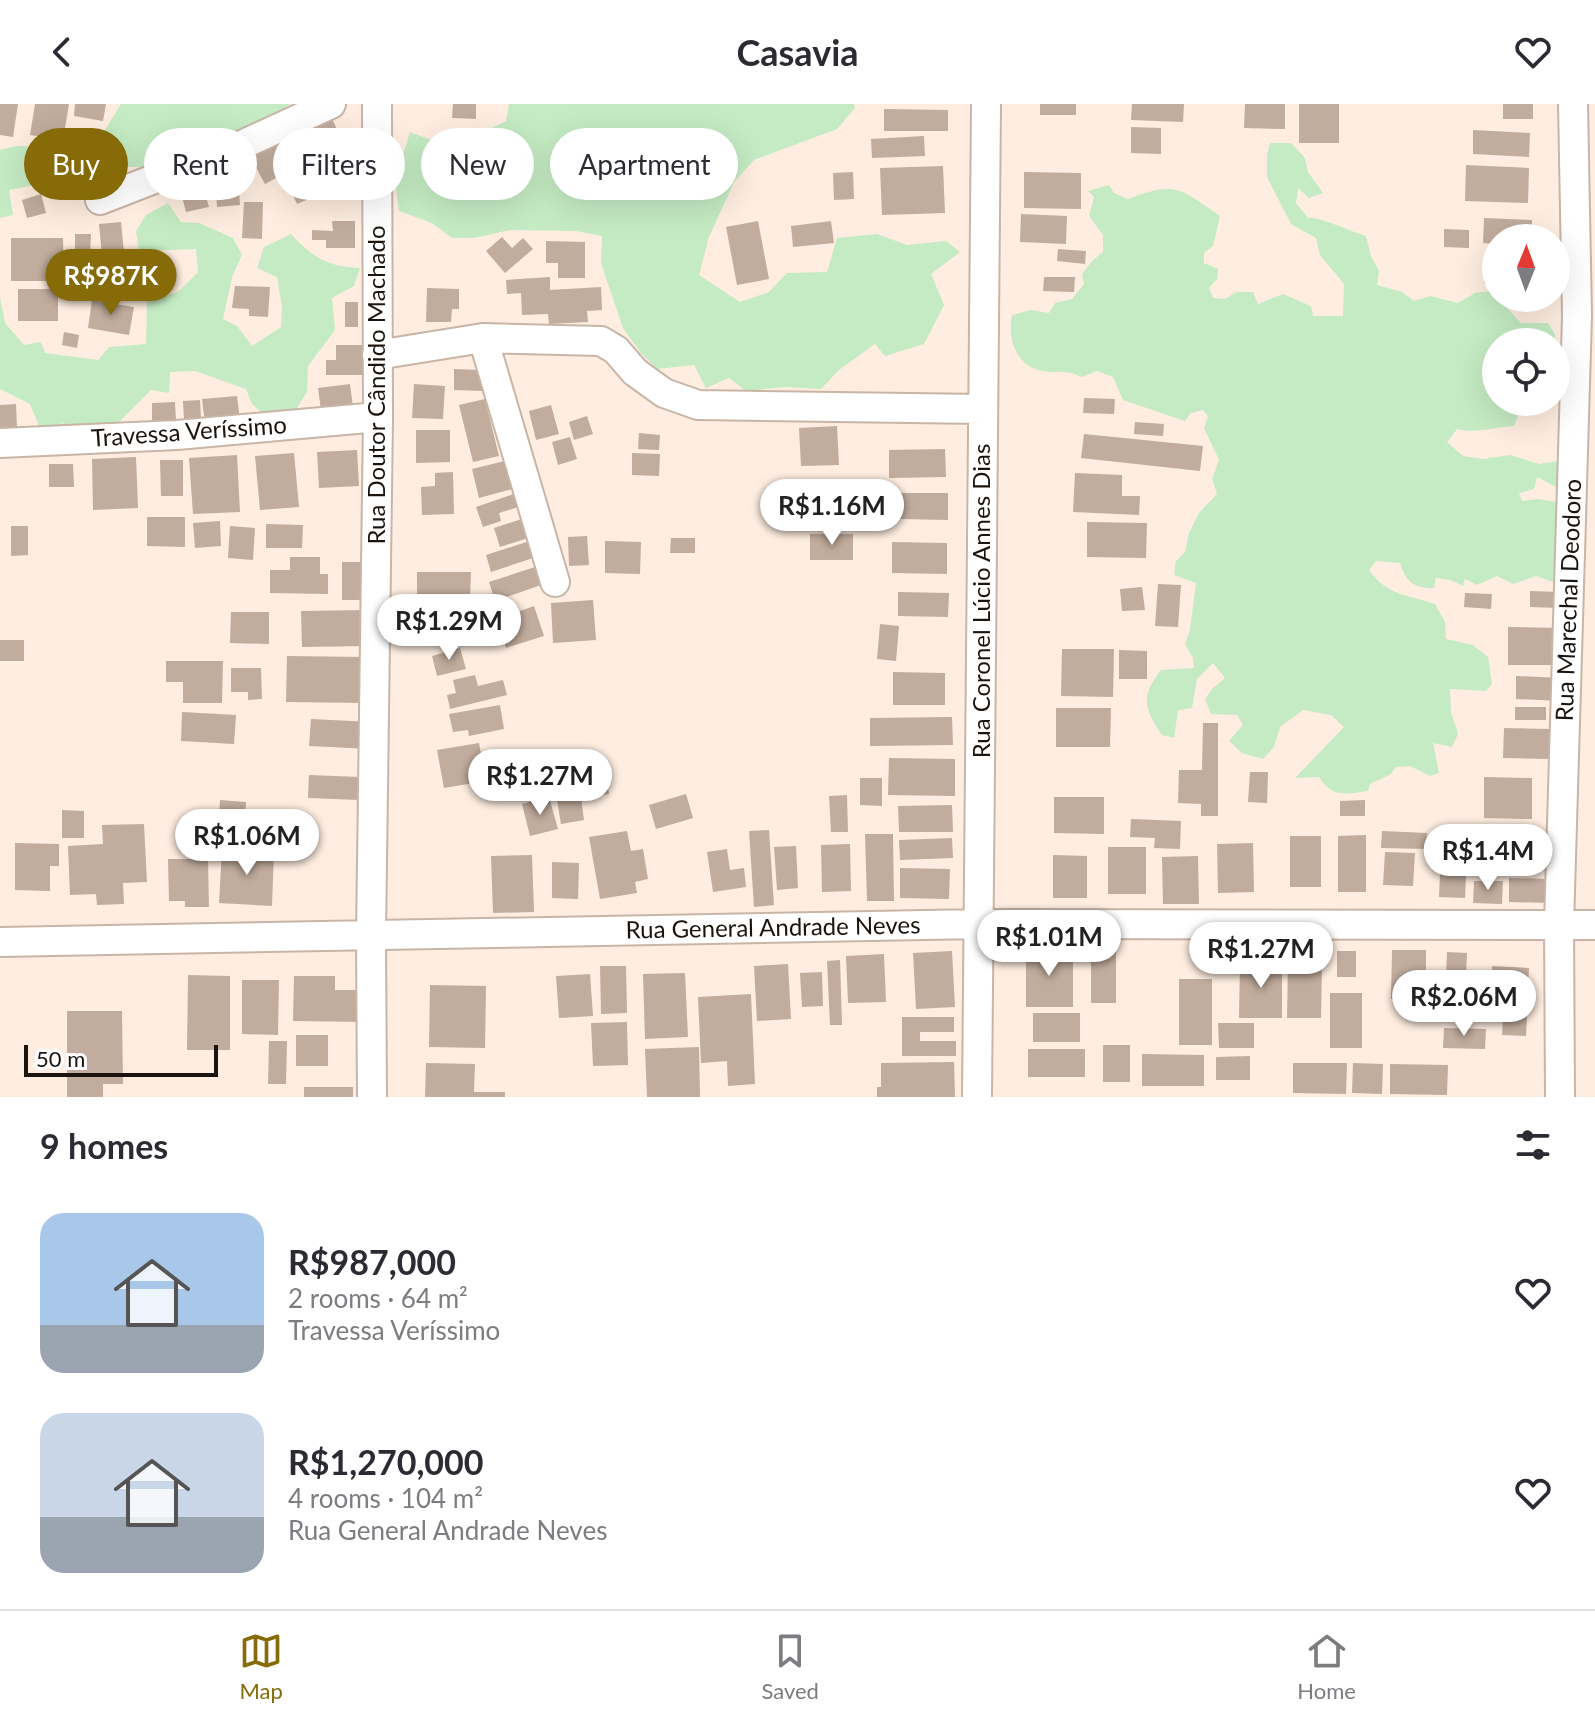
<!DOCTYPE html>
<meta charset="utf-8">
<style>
:root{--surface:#fff;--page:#f2f2f3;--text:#2b2b33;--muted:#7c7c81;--line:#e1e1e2;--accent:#866b08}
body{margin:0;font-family:Lato,sans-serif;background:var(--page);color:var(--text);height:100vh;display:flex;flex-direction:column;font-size:30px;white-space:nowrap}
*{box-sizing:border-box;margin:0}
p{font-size:26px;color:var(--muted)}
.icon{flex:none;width:44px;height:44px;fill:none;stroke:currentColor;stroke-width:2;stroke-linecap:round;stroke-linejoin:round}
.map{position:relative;height:993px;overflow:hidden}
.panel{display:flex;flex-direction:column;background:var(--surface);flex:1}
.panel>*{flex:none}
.hud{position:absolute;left:24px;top:24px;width:800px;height:72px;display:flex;gap:16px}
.needle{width:52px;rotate:1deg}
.tools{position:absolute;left:1482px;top:120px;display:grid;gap:16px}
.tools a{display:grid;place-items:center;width:88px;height:88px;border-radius:50%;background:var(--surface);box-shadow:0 8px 32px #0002;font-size:40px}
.scale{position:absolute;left:24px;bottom:20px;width:194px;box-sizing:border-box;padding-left:8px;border:4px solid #1b140e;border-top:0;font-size:22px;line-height:28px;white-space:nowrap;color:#1b140e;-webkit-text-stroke:6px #fff;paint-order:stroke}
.price{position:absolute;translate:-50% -68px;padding:0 18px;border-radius:28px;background:#fff;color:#222;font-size:26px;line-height:52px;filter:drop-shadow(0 2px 4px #0008)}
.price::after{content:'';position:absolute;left:50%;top:48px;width:24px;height:18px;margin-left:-12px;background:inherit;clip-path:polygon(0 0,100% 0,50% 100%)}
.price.current{background:var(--accent);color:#fff}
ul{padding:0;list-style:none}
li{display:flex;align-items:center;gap:24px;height:200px;padding:0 40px}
li span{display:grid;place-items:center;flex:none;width:224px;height:160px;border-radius:24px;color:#555}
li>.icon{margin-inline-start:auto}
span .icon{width:96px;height:96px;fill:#fffc;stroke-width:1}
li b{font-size:34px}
h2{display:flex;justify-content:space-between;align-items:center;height:96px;padding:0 40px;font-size:34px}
.chip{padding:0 28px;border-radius:36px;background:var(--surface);box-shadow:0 8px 32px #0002;font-size:28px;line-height:72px}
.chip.current{background:var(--accent);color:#fff}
header{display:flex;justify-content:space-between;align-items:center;height:104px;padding:0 40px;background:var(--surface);font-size:36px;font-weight:700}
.dock{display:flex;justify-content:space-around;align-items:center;height:112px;border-top:2px solid var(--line);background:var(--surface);font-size:22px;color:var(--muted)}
.dock a{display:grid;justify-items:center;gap:4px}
.dock .current{color:var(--accent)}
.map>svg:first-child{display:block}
</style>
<header><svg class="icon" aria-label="back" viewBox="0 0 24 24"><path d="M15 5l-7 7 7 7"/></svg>Casavia<svg class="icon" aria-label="heart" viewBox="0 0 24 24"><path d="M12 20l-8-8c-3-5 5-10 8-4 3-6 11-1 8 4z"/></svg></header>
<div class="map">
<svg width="1595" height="993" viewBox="0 0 1595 993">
<rect width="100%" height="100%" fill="#feede0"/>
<path fill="#c4ebc3" d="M121 0H290L274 13 147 63H114L73 88 57 94 40 80 9 86 13 111 0 114V46L16 42 84 43V26H105Z
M509 0H854L855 4 837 25 754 56 734 78 709 133 699 171 740 198 769 188 787 169 827 168 837 134 877 130 907 141 946 137 960 148 931 170 944 201 924 240 885 252 875 240 839 266 821 285 785 283 746 287 729 274 706 284 694 261 657 265 640 248 623 224 601 159 602 132 576 127 510 126 474 134H452L432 119 399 107 395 78 410 28 436 38 479 30 506 17Z
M1270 39H1291L1305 54 1308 68 1323 89 1309 94 1298 84 1296 99 1308 114C1318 112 1352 128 1366 132L1371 152 1379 167 1377 181 1402 188 1414 197 1430 192 1458 199 1475 189 1491 187 1521 219H1548L1555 230V238H1496V261L1488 271 1496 273V298H1511L1508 300 1518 312 1514 322C1495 323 1474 330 1457 325L1447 338 1463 352 1483 355 1510 351 1539 360 1558 357 1562 372 1556 383 1537 373 1534 385 1519 389 1522 397 1538 395 1563 399 1565 472 1553 478 1536 472 1513 480 1497 472 1477 481 1465 475 1463 482 1450 476 1436 474 1434 484C1413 484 1406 478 1400 459L1376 457 1369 466C1388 492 1406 490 1435 500L1445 518 1446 535 1473 541 1488 553 1492 580 1486 587 1450 585 1451 608 1458 630 1452 643 1433 639 1439 669 1430 672 1410 662 1396 663 1391 670 1370 680 1368 687C1345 690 1333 694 1319 673L1295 674 1344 623 1331 611 1303 606 1280 623 1274 643 1263 655 1242 649 1229 637 1243 621 1237 611 1211 610 1205 595 1212 585 1225 574 1213 559 1197 575 1192 604 1178 606 1174 634 1162 631C1144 604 1140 593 1161 566L1194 564 1193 554 1185 540 1190 525 1196 479 1174 471 1176 457 1185 448 1189 429 1199 409 1217 390 1212 375 1219 356 1204 324 1208 312 1203 306 1191 309 1185 317 1123 296 1113 273 1097 267 1082 273C1061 264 1061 270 1043 267 1016 263 1007 234 1012 211L1031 206 1049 209 1055 199 1072 195 1084 180 1082 170 1093 156 1103 148V131L1089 112 1094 93 1088 87 1109 81 1114 89 1128 95C1176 76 1181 85 1220 112L1213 142 1204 149V159L1218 165 1217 175 1209 184 1213 194 1225 195 1236 188H1253L1258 200 1283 190 1311 202 1313 212H1343L1344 180 1320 151 1316 134 1291 120 1267 73V51Z
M168 99 181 118 199 119 233 134 242 151 232 173 223 215 237 222 252 242 281 223 282 203 277 173 257 164 264 143 291 130C312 153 328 163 360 164L354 182 332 194 335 226 308 262 307 288 295 307 268 314 252 300 246 285 195 267 170 268 169 289 151 286 115 322 76 328 63 319 50 326 39 322 30 300 0 285V193L5 219 24 241 41 238 45 249 98 256 109 243 146 240 147 198 178 188 198 168 196 145 139 147 136 127 146 111Z"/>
<path fill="#c1ac9d" d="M0 0H18L13 33 0 31Z
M35 0H69L63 36 30 31Z
M75 0H106L103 17 74 12Z
M453 0H476V15L452 14Z
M1040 0H1076V11H1040Z
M1132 0H1184L1183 18 1131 16Z
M1245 0H1285V25L1244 24Z
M1299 0H1339V39H1299Z
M1503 0H1533V15H1503Z
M884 5 948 6V27H884Z
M331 12 347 48 327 57 321 45 293 58 284 39 314 25 311 21Z
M1131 23 1161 24V50L1131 49Z
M1473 26 1530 29 1529 53 1473 50Z
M924 32 925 52 872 54 871 35Z
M274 38 289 67 265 80 249 51Z
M321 61 332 85 297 100 286 76Z
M1466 61 1529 64 1528 99 1465 97Z
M943 62 945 109 882 111 880 64Z
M853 68 854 95 834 96 833 69Z
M1024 68 1081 69V105L1024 104Z
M238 72 240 101 217 103 215 74Z
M201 75 209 103 186 108 179 81Z
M41 90 46 109 27 114 22 96Z
M244 98H263L262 135 242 134Z
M1021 110 1067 112 1066 140 1020 138Z
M1484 114 1532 116V134H1496V140L1483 139Z
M332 117H355V144H326V136H312V126L333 127Z
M758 117 769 175 737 181 726 123Z
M831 117 834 139 793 143 791 122Z
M121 118 125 159 103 161 99 120Z
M1444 125 1469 126V144L1444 143Z
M75 130H91L90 153H75Z
M502 133 512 144 523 134 533 145 505 169 486 147Z
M11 134H63L64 177H11Z
M546 137 585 138V174H558V159H546Z
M1058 145 1086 147 1085 160 1057 157Z
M1485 152 1496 153V180L1484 179Z
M169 154 174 175 143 183 138 162Z
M550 173V186L601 183 602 206 587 207 588 218 549 220 548 210 522 211 521 189 507 190 506 176Z
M1044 173H1075L1074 188 1043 187Z
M235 182 270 183 268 213 249 212V205L232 204Z
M427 184 459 185V205H452L451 218H426Z
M18 185H58V217H18Z
M92 196 134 203 129 231 88 224Z
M345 198H358V223H345Z
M64 228 79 231 77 244 62 241Z
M336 241H365V271H326V256H336Z
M454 265 482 266V287L454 286Z
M350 280 353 303 321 306 318 284Z
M414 280 445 282 443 315 412 314Z
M237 292 240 317 205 320 202 295Z
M1084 294 1115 295 1114 310 1083 309Z
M485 295 499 352 473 358 459 301Z
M200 296 201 315 184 316 183 297Z
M175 298 176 316 152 317V299Z
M16 300 17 324 0 325V301Z
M551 301 559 330 536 336 529 307Z
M587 312 593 330 574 336 569 318Z
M1135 318 1164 320 1163 332 1134 330Z
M837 322 839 361 801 362 799 324Z
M416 326H450V358L416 359Z
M639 329 660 331 659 346 638 345Z
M1084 330 1203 342 1200 367 1081 354Z
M570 333 577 355 558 361 552 338Z
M945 345 946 373 889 374V346Z
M357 346 359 382 319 384 317 348Z
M294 349 299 403 260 406 255 352Z
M632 349 660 350 659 372 632 371Z
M237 351 240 408 193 410 189 354Z
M136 353 138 404 93 406 92 355Z
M160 356H183V392H161Z
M509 356 516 384 479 394 472 365Z
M49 360H73L74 383H49Z
M453 368 454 410 422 411 421 383 435 382V369Z
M1075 369 1122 371V392H1140L1139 411 1073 408Z
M901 389H948V416L900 415Z
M514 390 518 403 499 409 501 417 483 423 476 403Z
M819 390 821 407 775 411 773 393Z
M147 413H185V443L147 442Z
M528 413 534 432 500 443 494 424Z
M220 417 221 442 195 444 193 419Z
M1087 418 1147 419 1146 454 1087 453Z
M266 420 303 421 302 444H266Z
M11 422H28V451L11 452Z
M230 422 255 424 253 456 228 454Z
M810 430H853V456H810Z
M587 432 589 461 569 462 568 433Z
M671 434H695V449H670Z
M533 436 539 452 491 468 486 451Z
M605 437 641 438 640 470 605 469Z
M892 438 947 439V470L892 469Z
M290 453H320V470H328V490L270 489V466H290Z
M342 458H365L366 496H342Z
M535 463 541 481 495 497 489 478Z
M417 468H471L470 495H417Z
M1158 480 1181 481 1178 523 1155 522Z
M1142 483 1145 506 1122 507 1120 485Z
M1530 487 1559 488V504L1530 503Z
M898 488 949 489 948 513 898 512Z
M1465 489 1492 490 1491 505 1464 503Z
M593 496 596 536 553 539 551 499Z
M534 502 544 532 506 544 497 515Z
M368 506 369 542 302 543 301 507Z
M231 508H269V540L230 539Z
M438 514H465V535H438Z
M880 520 899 522 896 557 877 555Z
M1508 523 1558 524V561H1508Z
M0 536H24V557H0Z
M460 544 466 565 437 572 432 552Z
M1062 545H1114L1113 593 1061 592Z
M1119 546 1147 547V575H1119Z
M287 552 366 553V599L286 598Z
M166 557H223L222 599H183V578H166Z
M231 564H261L262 595 248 596V588H231Z
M893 568 945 569V601H893Z
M475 571 478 582 503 576 507 591 450 605 447 591 456 589 453 576Z
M1516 572 1562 574 1561 597 1516 595Z
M500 601 504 625 469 632 468 626 453 628 449 610Z
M1515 603H1546V616H1515Z
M1056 604H1111L1110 643H1056Z
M182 608 236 611 234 640 181 637Z
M952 613 953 641 870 642V614Z
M311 615 371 618 370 645 309 642Z
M1203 619H1218V712H1201V700L1178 699 1179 666H1202Z
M1504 624 1551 625V655L1503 654Z
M479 639 486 677 444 684 437 646Z
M574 652 577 668 605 664 609 690 581 694 584 716 561 720 550 655Z
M889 654 955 655V692L888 691Z
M1250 668H1268L1267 699 1248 698Z
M309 671 360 673 359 696 308 694Z
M1484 673 1532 674V715L1484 714Z
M860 674H882V702L860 701Z
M686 690 693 714 656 725 649 701Z
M847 691 848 728H831L829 692Z
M549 693 558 725 530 732 522 700Z
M1054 693H1104V730L1054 729Z
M220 696 246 698 244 734 218 733Z
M1365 696V712H1340V697Z
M952 701 953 728H899L898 702Z
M62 706 84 707V734H62Z
M1131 715 1181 717 1180 745 1154 744 1155 734 1130 733Z
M144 720 147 778 123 779 124 800 97 801 96 790 70 791 68 742 103 740 102 721Z
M769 726 774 801 754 803 749 727Z
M627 727 631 747 643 745 648 775 635 778 637 789 600 795 589 733Z
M1382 727 1427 729 1426 745 1381 744Z
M865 730H893L894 797H867Z
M1366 731V788H1338V732Z
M1290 732H1321V783H1290Z
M952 734 953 754 900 756 899 736Z
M15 739 59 740V762H50V787L15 786Z
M1253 739 1254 788 1218 789 1217 740Z
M850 740 851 787 822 788 821 741Z
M796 742 798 784 777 786 774 743Z
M1108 743H1146V790H1108Z
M222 745 274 747 272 802 219 799Z
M727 745 730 766 744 764 746 783 713 788 707 748Z
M1385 748 1415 749 1413 782 1383 781Z
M1441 748 1467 749 1465 794 1439 793Z
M532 751 534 808 493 809 491 752Z
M1053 751 1087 752V794H1053Z
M1198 752 1199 800H1163L1162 753Z
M168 755H208L209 803H185V797H169Z
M552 758 579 759 578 795 552 794Z
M900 764 950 765 949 795 900 794Z
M1509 774 1552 775V799L1509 798Z
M1474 777H1503L1502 800 1473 799Z
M1026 845 1073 846V903H1026Z
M1091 846H1116V899H1091Z
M1392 846H1426V896L1391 895Z
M952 847 955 903 916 905 913 849Z
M1337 847H1356V873H1337Z
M1447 848 1467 849 1465 897 1445 896Z
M884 850 886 898 848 899 846 852Z
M840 856 842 921H830L827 857Z
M1240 858H1282V914H1239Z
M1288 858 1322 859 1321 914H1287Z
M788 860 791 915 757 917 754 862Z
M600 862H626L627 909 601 910Z
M1492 862 1529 864 1528 888 1519 887 1517 912 1527 913 1526 932 1502 931 1503 913H1490Z
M822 868 823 902 802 903 800 869Z
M685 869 688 933 645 935 643 870Z
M590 870 593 912 559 914 556 872Z
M188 871 230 872V946H187Z
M294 872H335V886H368V918L293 917Z
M1179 875H1212V941H1179Z
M242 876H279L278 931 242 930Z
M430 881 486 882 485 944 429 943Z
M1330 889H1362V944H1330Z
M751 890 755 980 728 982 727 957 701 959 698 893Z
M67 907H122L123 980H103V993H67Z
M1033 909H1080V938H1033Z
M902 913H954V928H920V937H956V952H902Z
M627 918 628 961 593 962 591 919Z
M1218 919H1254V944H1219Z
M1444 924 1486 925 1485 945 1443 944Z
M296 931H328V962H296Z
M269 937H287L286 980H268Z
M1103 941H1130V978H1103Z
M699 943 700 993H647L645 945Z
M1028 945H1085V973H1028Z
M1142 950 1204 951V982H1142Z
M1250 952V976H1216V953Z
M954 958 955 993H877V983H881V959Z
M426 959 475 960 474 988H505V993H425Z
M1293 959H1347L1346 990 1293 989Z
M1353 959 1383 960 1382 990 1352 989Z
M1390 960 1448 961 1447 991 1390 990Z
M304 983H353V993H304Z"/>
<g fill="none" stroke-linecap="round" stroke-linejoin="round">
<g stroke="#c9b5a5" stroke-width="32">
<path id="minor" d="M100 96 244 40 331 0
M483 234 555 478
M377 251 483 234 601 237 616 246 635 268 664 289 698 301 983 305
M0 339 177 331 378 313
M0 838 979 820 1595 821
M372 993 371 833 378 313 377 0
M977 993 986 0
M1560 993 1559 821 1577 212 1573 0"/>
</g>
<use href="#minor" stroke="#fff" stroke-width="28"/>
</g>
<g text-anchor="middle" stroke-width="6" stroke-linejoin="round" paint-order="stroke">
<g font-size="24" fill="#1b140e" stroke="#fff">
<text transform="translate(377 281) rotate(-90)" y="8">Rua Doutor Cândido Machado</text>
<text transform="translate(189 328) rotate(-4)" y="8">Travessa Veríssimo</text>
<text transform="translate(1569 496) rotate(-88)" y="8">Rua Marechal Deodoro</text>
<text transform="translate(982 497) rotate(-90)" y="8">Rua Coronel Lúcio Annes Dias</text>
<text transform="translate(773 824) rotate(-1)" y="8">Rua General Andrade Neves</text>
</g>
</g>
</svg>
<div class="tools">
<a><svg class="needle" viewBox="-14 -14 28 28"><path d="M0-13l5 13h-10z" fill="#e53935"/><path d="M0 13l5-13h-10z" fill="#7c7c81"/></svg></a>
<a><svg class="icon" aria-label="locate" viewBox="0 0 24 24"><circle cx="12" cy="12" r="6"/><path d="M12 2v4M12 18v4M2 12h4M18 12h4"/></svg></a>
</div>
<div class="scale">50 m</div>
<b class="price current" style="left:111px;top:213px">R$987K</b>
<b class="price" style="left:832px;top:443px">R$1.16M</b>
<b class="price" style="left:449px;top:558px">R$1.29M</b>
<b class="price" style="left:540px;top:713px">R$1.27M</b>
<b class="price" style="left:247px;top:773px">R$1.06M</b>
<b class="price" style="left:1488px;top:788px">R$1.4M</b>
<b class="price" style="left:1049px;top:874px">R$1.01M</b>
<b class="price" style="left:1261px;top:886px">R$1.27M</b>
<b class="price" style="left:1464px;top:934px">R$2.06M</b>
<div class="hud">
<a class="chip current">Buy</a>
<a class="chip">Rent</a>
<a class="chip">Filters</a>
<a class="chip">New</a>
<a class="chip">Apartment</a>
</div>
</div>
<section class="panel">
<h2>9 homes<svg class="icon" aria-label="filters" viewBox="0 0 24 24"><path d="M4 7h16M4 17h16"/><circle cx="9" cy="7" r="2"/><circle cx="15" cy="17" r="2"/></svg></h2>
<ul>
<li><span style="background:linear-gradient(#a9c7e8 70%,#9aa5b1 0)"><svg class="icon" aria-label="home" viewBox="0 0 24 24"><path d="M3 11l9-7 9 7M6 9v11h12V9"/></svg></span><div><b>R$987,000</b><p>2 rooms · 64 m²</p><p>Travessa Veríssimo</p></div><svg class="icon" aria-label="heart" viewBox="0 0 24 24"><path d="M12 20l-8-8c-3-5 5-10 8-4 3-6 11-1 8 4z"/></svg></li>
<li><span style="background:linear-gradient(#c9d6e8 65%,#9aa5b1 0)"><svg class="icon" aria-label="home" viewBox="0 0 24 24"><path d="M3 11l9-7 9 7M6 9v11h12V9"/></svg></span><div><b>R$1,270,000</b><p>4 rooms · 104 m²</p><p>Rua General Andrade Neves</p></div><svg class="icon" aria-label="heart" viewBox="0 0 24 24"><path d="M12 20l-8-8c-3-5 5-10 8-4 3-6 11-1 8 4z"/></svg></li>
</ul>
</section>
<nav class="dock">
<a class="current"><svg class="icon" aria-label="map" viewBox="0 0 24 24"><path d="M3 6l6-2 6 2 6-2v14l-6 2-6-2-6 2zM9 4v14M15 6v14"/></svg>Map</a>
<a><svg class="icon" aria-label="saved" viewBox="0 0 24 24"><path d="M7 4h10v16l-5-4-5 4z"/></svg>Saved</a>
<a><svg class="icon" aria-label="home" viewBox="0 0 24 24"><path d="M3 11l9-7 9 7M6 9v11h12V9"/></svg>Home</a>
</nav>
